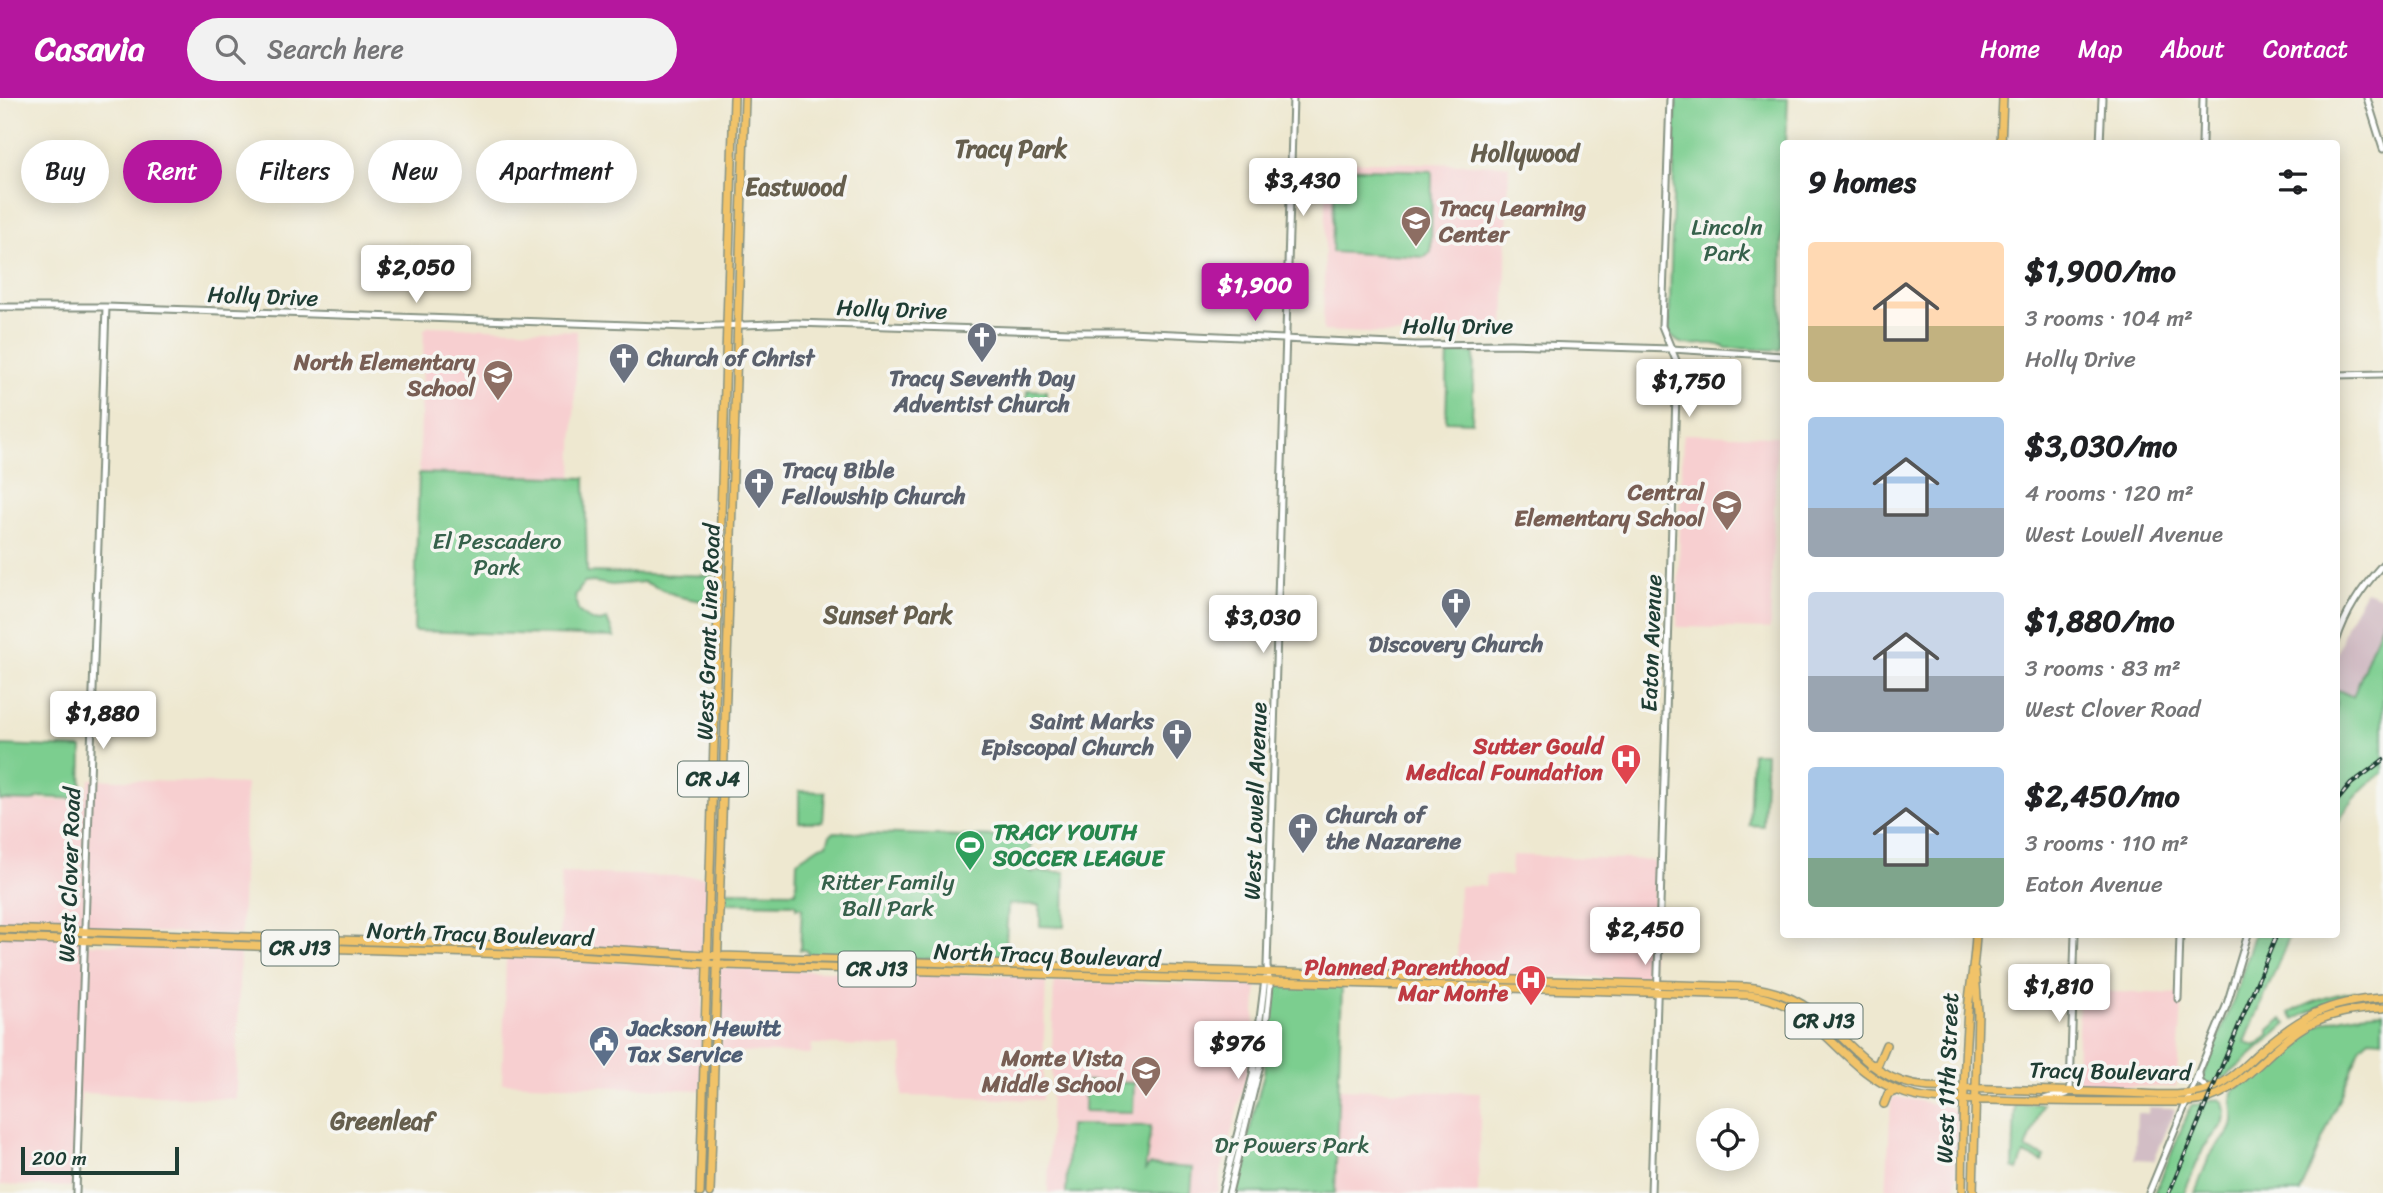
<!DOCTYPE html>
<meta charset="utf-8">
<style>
:root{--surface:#fff;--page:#f2f2f2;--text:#202124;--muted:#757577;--accent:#b5179e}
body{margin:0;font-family:Sriracha,sans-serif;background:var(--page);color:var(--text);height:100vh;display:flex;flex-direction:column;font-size:26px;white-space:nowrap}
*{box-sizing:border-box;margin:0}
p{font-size:23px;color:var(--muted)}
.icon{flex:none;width:38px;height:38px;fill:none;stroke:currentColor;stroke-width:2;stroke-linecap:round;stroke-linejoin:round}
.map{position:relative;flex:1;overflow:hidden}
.side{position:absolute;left:1780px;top:42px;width:560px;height:798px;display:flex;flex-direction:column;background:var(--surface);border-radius:7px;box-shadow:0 4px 18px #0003}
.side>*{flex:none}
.guide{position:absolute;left:21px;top:42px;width:665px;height:63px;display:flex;gap:14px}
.fabs{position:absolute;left:1696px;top:1010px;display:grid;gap:14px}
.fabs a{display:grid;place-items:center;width:63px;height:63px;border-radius:50%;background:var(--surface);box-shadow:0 4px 18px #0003;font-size:35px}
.scale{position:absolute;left:21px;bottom:18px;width:158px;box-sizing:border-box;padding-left:7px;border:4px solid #1f3d34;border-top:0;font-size:19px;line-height:24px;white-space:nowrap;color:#1f3d34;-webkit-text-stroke:5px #f6f6f2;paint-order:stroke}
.price{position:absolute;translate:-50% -60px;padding:0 16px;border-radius:7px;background:#fff;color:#222;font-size:23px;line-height:46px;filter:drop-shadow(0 2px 4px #0008)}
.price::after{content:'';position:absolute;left:50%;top:42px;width:21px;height:16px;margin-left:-10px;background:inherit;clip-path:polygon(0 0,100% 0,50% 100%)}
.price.selected{background:var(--accent);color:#fff}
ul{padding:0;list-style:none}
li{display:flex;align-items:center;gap:21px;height:175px;padding:0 28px}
li span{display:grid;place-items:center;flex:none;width:196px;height:140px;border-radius:7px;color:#555}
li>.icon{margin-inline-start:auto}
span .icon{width:84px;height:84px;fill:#fffc;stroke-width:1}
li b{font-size:30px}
h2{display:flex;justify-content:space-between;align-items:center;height:84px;padding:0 28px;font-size:30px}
.tag{padding:0 24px;border-radius:32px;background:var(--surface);box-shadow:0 4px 18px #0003;font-size:24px;line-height:63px}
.tag.selected{background:var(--accent);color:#fff}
header{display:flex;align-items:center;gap:42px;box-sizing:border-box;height:98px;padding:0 35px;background:var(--accent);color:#fff}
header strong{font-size:33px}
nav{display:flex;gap:38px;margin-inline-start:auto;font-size:24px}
.search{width:490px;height:63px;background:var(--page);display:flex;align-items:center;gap:18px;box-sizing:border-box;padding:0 24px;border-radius:38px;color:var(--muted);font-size:26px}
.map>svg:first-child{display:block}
</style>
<header>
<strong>Casavia</strong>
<div class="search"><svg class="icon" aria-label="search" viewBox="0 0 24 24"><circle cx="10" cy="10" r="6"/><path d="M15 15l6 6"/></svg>Search here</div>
<nav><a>Home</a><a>Map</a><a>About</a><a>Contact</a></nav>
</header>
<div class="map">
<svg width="2383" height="1095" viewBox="0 0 2383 1095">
<rect width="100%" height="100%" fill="#f6f6f2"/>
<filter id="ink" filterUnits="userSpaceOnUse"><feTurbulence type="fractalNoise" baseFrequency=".0143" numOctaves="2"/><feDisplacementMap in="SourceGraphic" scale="14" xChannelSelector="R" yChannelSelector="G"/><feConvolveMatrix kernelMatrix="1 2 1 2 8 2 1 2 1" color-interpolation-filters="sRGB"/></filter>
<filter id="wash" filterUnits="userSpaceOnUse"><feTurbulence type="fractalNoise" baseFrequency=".00686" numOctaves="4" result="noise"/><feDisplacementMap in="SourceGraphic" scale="28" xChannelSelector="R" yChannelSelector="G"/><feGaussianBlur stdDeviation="1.57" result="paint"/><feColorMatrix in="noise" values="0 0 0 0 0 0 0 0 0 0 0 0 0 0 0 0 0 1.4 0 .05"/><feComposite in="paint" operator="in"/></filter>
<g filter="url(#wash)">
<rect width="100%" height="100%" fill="#eee8d0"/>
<path fill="#f7cfd0" d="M1327 63 1509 67 1504 234 1500 241 1323 233Z
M429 228 577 233 572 380 419 375 424 232Z
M1683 336 1777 338 1770 531 1677 529Z
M90 681 246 686 241 837 86 832V846L240 850 236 1001 81 995 79 1089 0 1087V703L84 702Z
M1512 757 1650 762 1655 765 1651 881 1457 875 1459 788H1485L1486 777 1511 778Z
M561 775 708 779 704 855 559 847Z
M506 859 704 868 701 992 502 985Z
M719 870 1046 879 1042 1002 902 998 903 949 812 946 811 956 715 953Z
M1054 883 1257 887 1252 954 1222 1072 1218 1095H1048Z
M2079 893 2183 896 2176 989 2083 988 2080 986 2077 980Z
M1338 991 1481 995 1478 1095H1335Z
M1894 998 1950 1009 1957 1016 1956 1095H1886L1891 1003Z"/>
<path fill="#d2bdc5" d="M2366 493 2383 499V520L2353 599 2336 591V560L2347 525Z
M2149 1009 2172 1010 2175 1012 2154 1062 2135 1061 2137 1015H2148Z"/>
<path fill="#7cce8f" stroke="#4e8662" stroke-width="2" d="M1676 0H1788L1786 45 1783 46 1781 249 1779 252 1726 250C1707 238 1682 258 1669 234Z
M1335 70 1432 73 1431 154 1425 159 1332 154Z
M1448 254 1474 255 1472 324 1446 323Z
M1027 292 1046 293 1045 312 1026 311Z
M419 375 585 380 587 474 714 478 713 499 707 504 680 499 644 484 612 487 593 484 584 485 575 498 578 513 592 523 601 524 607 521 614 539 414 533Z
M2383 520V675C2362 689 2347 707 2336 729V591L2353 599Z
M0 647 82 650 81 701 40 699 33 703 0 702Z
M1752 655H1766L1763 728 1749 727Z
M799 693 825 694 823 724H799Z
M834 734 1031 740 1030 774H1065L1064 829 1040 828V807L1008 806 1005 863 809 857 806 852H800L802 809 796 810V806L726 805V793L796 794 797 763 820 748 827 746 830 737Z
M2254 837H2290L2245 944 2256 949 2269 937V932L2282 921 2287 926 2226 979 2208 987 2203 982V977L2234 901Z
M1276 886 1342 888 1335 1095H1234L1264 975 1274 890Z
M2355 893 2353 899 2323 907 2294 922 2290 915C2311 904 2332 896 2355 893Z
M2383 914V942L2369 941 2361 948 2300 1095H2195C2201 1082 2205 1065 2213 1053 2218 1045 2227 1040 2231 1031 2237 1018 2229 1004 2234 992 2294 948 2299 918 2383 914Z
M1085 983 1134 985 1133 1014 1084 1013Z
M2218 1001 2223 1004 2225 1013 2222 1027 2204 1049 2184 1095H2155L2191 1008Z
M2015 1006H2043L2026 1051 2045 1059 2043 1064 2024 1056 2018 1072 2013 1070Z
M1069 1027 1151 1028 1145 1072 1150 1067 1193 1070 1191 1095H1066Z"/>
</g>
<g filter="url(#ink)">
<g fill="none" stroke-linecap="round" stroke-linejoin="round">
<g stroke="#869282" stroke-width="9">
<path id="minor" d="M2367 0 2383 51
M2100 46 2102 0
M2202 46 2203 0
M0 209H106L688 229 796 225 1071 234H1129L1415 247 1510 246 1671 251 1783 258
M2336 277 2383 276
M2336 544C2346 513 2361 491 2383 466
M2178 901 2180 836
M2199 975 2200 984 2209 992
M2040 1003C2050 996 2062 1001 2070 993L2075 836
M76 1095 106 209
M1222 1095 1253 977 1265 881
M1229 1095 1263 955 1270 888 1267 868 1293 0
M1651 1095 1677 265 1662 228 1670 0
M2149 1095 2227 906 2248 836"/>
</g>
<g stroke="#869282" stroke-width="10">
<path id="major" d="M2001 46 2003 0
M0 831 589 850 722 858 1746 889C1770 891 1792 898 1812 913 1853 944 1871 984 1928 989 1992 991 2056 993 2119 995 2148 995 2181 1001 2209 991 2228 985 2242 970 2256 957 2298 920 2326 903 2383 900
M0 840 576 858 724 867 1749 897C1818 904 1839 970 1899 993 1926 1005 1960 1001 1989 1002 2055 1004 2121 1004 2187 1004 2239 1002 2263 953 2304 929 2329 915 2355 911 2383 910
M1870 967 1878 966 1886 947
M1884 1006 1888 996 1896 993
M700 1095 734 0
M710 1095 745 0
M1962 1095C1963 1039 1963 983 1967 928 1968 897 1975 867 1976 836
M1973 1095 1978 914 1975 872"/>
</g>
<use href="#minor" stroke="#fff" stroke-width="5"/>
<use href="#major" stroke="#f1c369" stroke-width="7"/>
<g stroke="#1f3d34" stroke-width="4.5">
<path id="rail" d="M2336 704 2351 686 2383 662
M2169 1095 2277 836"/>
</g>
<use href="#rail" stroke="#f6f6f2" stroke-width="2" stroke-dasharray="5" stroke-linecap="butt"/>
</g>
</g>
<defs>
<g id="school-pin" transform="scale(1.575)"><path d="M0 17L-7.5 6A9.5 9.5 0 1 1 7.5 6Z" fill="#8d6e63" stroke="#f6f6f2"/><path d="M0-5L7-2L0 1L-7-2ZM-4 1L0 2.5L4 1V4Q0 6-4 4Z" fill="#fff"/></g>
<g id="church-pin" transform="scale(1.575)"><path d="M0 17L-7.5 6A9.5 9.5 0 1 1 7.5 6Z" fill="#6b7280" stroke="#f6f6f2"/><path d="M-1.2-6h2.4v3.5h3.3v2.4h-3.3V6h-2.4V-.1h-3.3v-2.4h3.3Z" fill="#fff"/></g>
<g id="hospital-pin" transform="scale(1.575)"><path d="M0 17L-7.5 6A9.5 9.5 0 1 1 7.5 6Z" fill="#e0444e" stroke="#f6f6f2"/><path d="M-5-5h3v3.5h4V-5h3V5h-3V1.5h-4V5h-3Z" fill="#fff"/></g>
<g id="stadium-pin" transform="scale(1.575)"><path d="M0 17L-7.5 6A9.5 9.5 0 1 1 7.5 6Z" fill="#2e9e5b" stroke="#f6f6f2"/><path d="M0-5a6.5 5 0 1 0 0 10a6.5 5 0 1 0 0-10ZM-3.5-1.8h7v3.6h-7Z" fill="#fff"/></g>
<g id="civic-pin" transform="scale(1.575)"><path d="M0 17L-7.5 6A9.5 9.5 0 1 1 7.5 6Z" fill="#5c6f8a" stroke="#f6f6f2"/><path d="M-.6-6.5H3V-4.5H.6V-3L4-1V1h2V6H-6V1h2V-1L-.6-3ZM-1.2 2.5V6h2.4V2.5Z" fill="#fff"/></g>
</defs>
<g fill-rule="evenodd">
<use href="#school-pin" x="1416" y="123"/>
<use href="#church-pin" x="982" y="239"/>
<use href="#church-pin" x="624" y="260"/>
<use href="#school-pin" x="498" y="277"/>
<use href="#church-pin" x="759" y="385"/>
<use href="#school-pin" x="1727" y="407"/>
<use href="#church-pin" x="1456" y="505"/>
<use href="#church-pin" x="1177" y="636"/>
<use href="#hospital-pin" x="1626" y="661"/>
<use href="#church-pin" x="1303" y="730"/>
<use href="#stadium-pin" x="970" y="747"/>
<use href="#hospital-pin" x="1531" y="882"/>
<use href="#civic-pin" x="604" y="943"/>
<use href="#school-pin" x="1146" y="973"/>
</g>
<g text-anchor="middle" stroke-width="7" stroke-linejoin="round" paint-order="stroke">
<g fill="#f6f6f2" stroke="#60746d" stroke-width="2">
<rect x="678" y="663.5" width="70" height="35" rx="5"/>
<rect x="261.5" y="832.5" width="77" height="35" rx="5"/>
<rect x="838.5" y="853.5" width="77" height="35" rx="5"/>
<rect x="1785.5" y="905.5" width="77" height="35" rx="5"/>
</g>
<g font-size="21" font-weight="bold" fill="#1f3d34">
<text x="713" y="688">CR J4</text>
<text x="300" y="857">CR J13</text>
<text x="877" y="878">CR J13</text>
<text x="1824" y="930">CR J13</text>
</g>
<g font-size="23" font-weight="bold" fill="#785e54" stroke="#f6f6f2" text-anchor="end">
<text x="1439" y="118" text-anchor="start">Tracy Learning<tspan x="1439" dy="26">Center</tspan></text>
<text x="475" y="272">North Elementary<tspan x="475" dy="26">School</tspan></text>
<text x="1704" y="402">Central<tspan x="1704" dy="26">Elementary School</tspan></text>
<text x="1123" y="968">Monte Vista<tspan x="1123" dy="26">Middle School</tspan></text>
</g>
<g font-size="23" fill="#36614b" stroke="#f6f6f2">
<text x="1727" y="137">Lincoln<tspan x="1727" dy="26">Park</tspan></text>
<text x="497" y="451">El Pescadero<tspan x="497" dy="26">Park</tspan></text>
<text x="888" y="792">Ritter Family<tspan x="888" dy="26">Ball Park</tspan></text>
<text x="1292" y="1055">Dr Powers Park</text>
</g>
<g font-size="23" fill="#1f3d34" stroke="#f6f6f2">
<text transform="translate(263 198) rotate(2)" y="8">Holly Drive</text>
<text transform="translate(892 211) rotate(2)" y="8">Holly Drive</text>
<text x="1458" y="236">Holly Drive</text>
<text transform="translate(708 534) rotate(-88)" y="8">West Grant Line Road</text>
<text transform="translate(1651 545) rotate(-88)" y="8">Eaton Avenue</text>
<text transform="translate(1255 703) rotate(-88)" y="8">West Lowell Avenue</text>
<text transform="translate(69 777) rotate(-88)" y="8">West Clover Road</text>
<text transform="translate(480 836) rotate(2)" y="8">North Tracy Boulevard</text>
<text transform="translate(1047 857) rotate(2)" y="8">North Tracy Boulevard</text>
<text transform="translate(2110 973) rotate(1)" y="8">Tracy Boulevard</text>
<text transform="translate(1947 980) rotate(-88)" y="8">West 11th Street</text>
</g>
<g font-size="23" font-weight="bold" fill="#5b616d" stroke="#f6f6f2" text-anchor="start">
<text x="647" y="268">Church of Christ</text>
<text x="982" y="288" text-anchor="middle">Tracy Seventh Day<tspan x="982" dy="26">Adventist Church</tspan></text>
<text x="782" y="380">Tracy Bible<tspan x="782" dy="26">Fellowship Church</tspan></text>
<text x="1456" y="554" text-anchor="middle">Discovery Church</text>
<text x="1154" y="631" text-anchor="end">Saint Marks<tspan x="1154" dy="26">Episcopal Church</tspan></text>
<text x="1326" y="725">Church of<tspan x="1326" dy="26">the Nazarene</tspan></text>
</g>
<g font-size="23" font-weight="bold" fill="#be3a42" stroke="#f6f6f2" text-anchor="end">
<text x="1603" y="656">Sutter Gould<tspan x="1603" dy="26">Medical Foundation</tspan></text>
<text x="1508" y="877">Planned Parenthood<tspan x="1508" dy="26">Mar Monte</tspan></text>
</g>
<g font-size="23" font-weight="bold" fill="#27864d" stroke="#f6f6f2" text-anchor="start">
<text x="993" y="742">TRACY YOUTH<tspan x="993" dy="26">SOCCER LEAGUE</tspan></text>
</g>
<g font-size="23" font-weight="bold" fill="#4e5e75" stroke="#f6f6f2" text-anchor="start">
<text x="627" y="938">Jackson Hewitt<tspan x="627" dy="26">Tax Service</tspan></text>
</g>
<g font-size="24" font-weight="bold" fill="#665f4e" stroke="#f6f6f2">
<text x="1011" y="59">Tracy Park</text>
<text x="1525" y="63">Hollywood</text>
<text x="795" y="97">Eastwood</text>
<text x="888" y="525">Sunset Park</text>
<text x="382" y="1031">Greenleaf</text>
</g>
</g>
</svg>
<div class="fabs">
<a><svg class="icon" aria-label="locate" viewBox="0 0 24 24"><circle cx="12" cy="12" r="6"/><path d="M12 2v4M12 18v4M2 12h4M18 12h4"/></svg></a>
</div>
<div class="scale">200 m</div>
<b class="price" style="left:1303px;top:120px">$3,430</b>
<b class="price" style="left:416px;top:207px">$2,050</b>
<b class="price selected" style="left:1255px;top:225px">$1,900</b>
<b class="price" style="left:1689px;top:321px">$1,750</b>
<b class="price" style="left:1263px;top:557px">$3,030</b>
<b class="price" style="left:103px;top:653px">$1,880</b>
<b class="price" style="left:1645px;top:869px">$2,450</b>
<b class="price" style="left:2059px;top:926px">$1,810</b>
<b class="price" style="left:1238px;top:983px">$976</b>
<div class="guide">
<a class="tag">Buy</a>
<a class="tag selected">Rent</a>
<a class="tag">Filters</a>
<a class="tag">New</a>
<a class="tag">Apartment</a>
</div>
<section class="side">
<h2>9 homes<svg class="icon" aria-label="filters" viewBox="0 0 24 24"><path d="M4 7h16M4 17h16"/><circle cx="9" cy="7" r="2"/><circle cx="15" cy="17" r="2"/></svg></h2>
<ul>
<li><span style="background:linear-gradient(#ffd9b3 60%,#c2b280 0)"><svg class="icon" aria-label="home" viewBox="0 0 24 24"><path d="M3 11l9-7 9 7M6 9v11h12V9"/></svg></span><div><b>$1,900/mo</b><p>3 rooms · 104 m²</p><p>Holly Drive</p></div></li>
<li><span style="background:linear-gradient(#a9c7e8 65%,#9aa5b1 0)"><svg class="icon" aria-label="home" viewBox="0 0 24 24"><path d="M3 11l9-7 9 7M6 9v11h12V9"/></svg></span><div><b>$3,030/mo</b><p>4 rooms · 120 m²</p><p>West Lowell Avenue</p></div></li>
<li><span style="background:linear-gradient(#c9d6e8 60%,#9aa5b1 0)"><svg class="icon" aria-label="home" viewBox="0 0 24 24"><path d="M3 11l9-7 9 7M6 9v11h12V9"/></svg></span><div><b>$1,880/mo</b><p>3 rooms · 83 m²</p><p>West Clover Road</p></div></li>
<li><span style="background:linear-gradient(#a9c7e8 65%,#7fa58c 0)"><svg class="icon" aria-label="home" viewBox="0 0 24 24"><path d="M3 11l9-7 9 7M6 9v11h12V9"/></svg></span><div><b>$2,450/mo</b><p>3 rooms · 110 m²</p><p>Eaton Avenue</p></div></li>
</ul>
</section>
</div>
